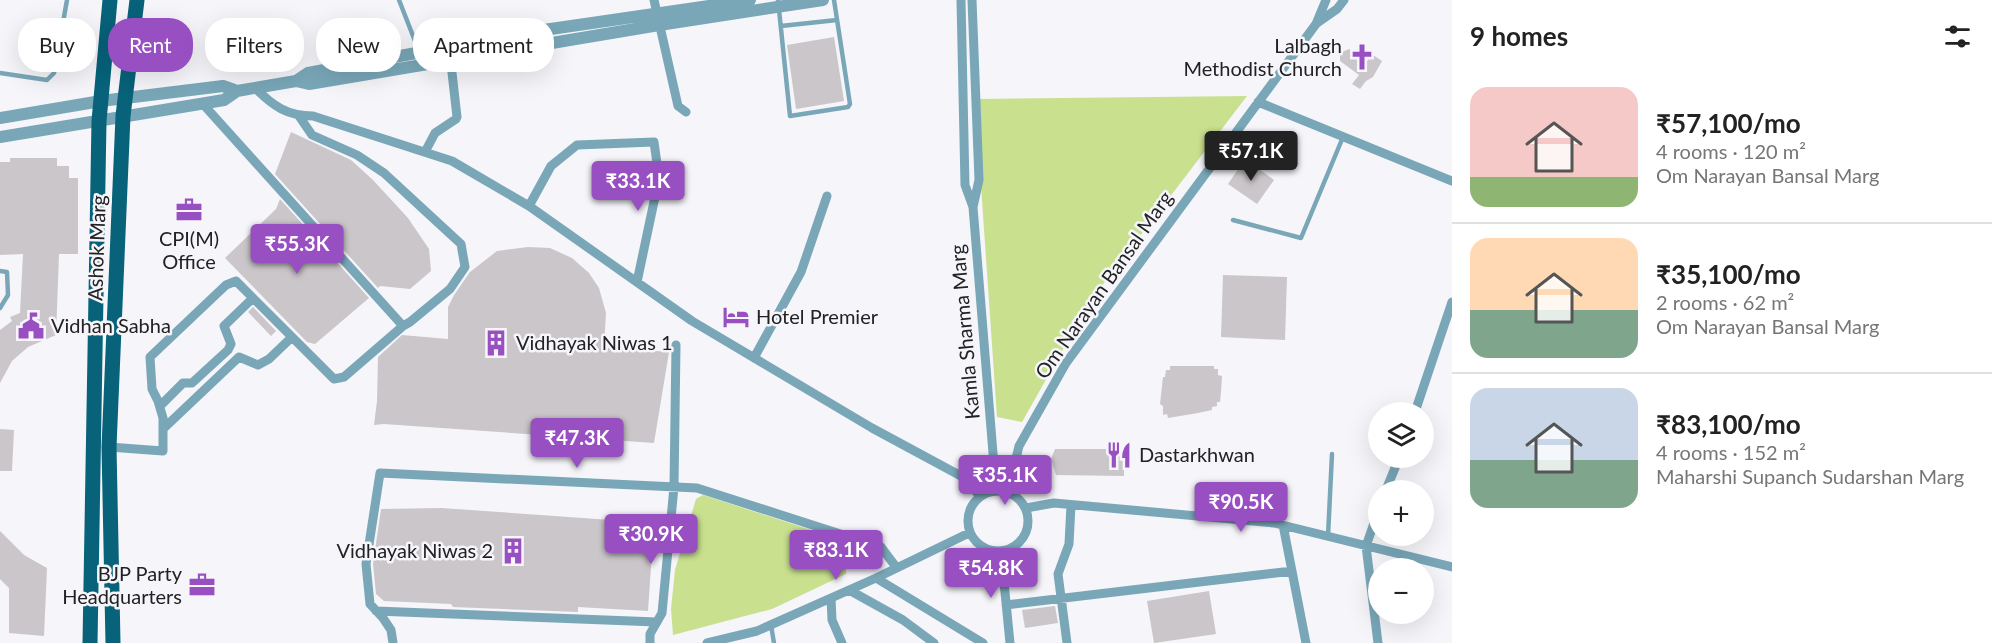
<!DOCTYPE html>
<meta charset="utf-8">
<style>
:root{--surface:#fff;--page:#f6f6f6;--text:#222;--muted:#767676;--line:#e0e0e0;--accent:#984fc2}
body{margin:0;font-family:Lato,sans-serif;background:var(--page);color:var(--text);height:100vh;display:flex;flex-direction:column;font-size:22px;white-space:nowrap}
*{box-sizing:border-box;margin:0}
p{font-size:20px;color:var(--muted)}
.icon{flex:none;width:33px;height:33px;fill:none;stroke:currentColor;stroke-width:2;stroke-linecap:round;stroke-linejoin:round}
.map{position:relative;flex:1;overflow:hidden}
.drawer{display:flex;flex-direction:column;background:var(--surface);width:540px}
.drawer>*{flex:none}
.banner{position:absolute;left:18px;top:18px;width:570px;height:54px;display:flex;gap:12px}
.tools{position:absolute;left:1368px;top:402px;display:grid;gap:12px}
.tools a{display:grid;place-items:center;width:66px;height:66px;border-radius:50%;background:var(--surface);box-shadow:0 6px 24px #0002;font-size:30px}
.price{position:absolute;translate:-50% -51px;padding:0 14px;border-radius:6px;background:var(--accent);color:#fff;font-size:20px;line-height:39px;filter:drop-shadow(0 2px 3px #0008)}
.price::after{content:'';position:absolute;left:50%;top:36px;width:18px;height:14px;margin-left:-9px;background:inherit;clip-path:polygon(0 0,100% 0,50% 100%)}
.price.current{background:#222;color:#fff}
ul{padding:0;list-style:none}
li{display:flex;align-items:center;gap:18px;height:150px;padding:0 18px}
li+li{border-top:2px solid var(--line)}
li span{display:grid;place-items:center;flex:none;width:168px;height:120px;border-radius:18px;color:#555}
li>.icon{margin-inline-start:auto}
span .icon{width:72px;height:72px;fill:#fffc;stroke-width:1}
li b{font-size:26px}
h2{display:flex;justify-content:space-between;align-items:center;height:72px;padding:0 18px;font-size:26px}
.pill{padding:0 21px;border-radius:24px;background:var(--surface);box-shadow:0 6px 24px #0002;font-size:21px;line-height:54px}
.pill.current{background:var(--accent);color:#fff}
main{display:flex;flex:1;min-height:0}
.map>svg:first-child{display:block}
</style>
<main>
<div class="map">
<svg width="1452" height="643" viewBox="0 0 1452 643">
<rect width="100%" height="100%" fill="#f5f5fa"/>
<path fill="#c9e08f" d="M1247 96 1091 300 1022 422 997 417 975 99Z
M703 495 845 541 846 574 772 609 673 635 671 609 675 570 696 499Z"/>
<path fill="#cbc6c9" d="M834 37 844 101 796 109 787 45Z
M1349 49 1366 62 1373 55 1382 61 1373 77 1366 81 1360 89 1352 84 1359 75 1340 61V53Z
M291 132 351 160 373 180 408 218 429 249 431 271 410 289 380 286 378 288 275 174Z
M10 158H57V166H69V178H78V254H59L56 335 28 347 12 361 0 383V330L12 321 10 317 20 313 23 254 0 255V162H10Z
M1245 159 1274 180 1257 204 1228 184Z
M280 199 369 298 315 344 307 342 225 258 276 209Z
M528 247 550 248 572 258 589 273 599 288 606 313 604 347 669 352 654 443 384 424 374 425 377 401 378 357 402 335 448 339V307L454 295 470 272 497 251Z
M1223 275 1287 277 1285 340 1221 337Z
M253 307 276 331 271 336 248 312Z
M1170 366H1214V369H1218V375L1222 376 1221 392 1220 402H1217V406L1212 407V410L1198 413 1168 418 1167 414 1163 415V406L1160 404 1163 377H1165L1166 370H1170Z
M0 429 14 430 12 471H0Z
M1055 449H1124V476L1056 475 1051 459Z
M441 508 654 523 648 611 578 607V612L453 607 451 604 384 601 376 594 373 564 381 509Z
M0 531 24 555 47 568 44 636 9 633V588L0 579Z
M1209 591 1216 634 1154 643 1147 601Z
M1055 606 1058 623 1025 628 1022 610Z"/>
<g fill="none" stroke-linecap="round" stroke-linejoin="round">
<path stroke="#79a7b8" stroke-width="4.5" d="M399 0 424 64
M778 0 790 116 848 107 850 104 834 0
M781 26 837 20
M0 73 47 80 54 73 67 0
M1233 220 1301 238 1343 137
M0 271 7 272 8 295 0 308
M1328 536 1332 454
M771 625 774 643"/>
<path stroke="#79a7b8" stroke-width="9" d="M654 0 678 106 686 112
M961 0 965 185 973 207 996 490
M972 0 979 180 973 207
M1317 23 1337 9 1344 0
M255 88C273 106 287 116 313 116L452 161 529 206 692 321 872 428 961 476 980 496
M1258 102 1452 181
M299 116 312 135 357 155 384 173 461 244 465 267 450 289 410 322 403 326
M425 152 435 133 456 119 457 117 450 55
M529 206 551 166 577 145 654 142 659 178 637 282
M754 358 801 272 827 196
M160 406 183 383H192L228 350 231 344 224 326 253 298
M1415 412 1452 302
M163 429 239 357 258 365 269 359 292 337
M109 447 163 451V418L158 401 152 389 150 357 226 285 236 281 334 379 344 377 403 326 202 103
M1386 490 1399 458
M968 521a30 30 0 1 1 60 0a30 30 0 1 1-60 0Z
M1008 492 1019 446 1066 363 1316 24 1326 0
M1026 508 1054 503 1274 523 1452 567
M1283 525 1306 643
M1001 552 1010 643
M876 578 983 643
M849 590 903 620 934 643
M831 598 832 620 842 643
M1006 605 1292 571
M376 611 657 622
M393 643 391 630 383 618 370 604 366 564 380 473 697 488 881 547 896 567
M650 643V634L662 613 674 487 676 345
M707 643 757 631 876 578 969 533
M1067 643 1058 574 1069 544 1071 505
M1378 643 1366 546 1378 512"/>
<path stroke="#79a7b8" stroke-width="12" d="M296 81 309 84 659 25 823 0
M0 118 101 101 223 86 237 91
M0 137 224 100 237 91 296 81 308 73 530 32 750 0"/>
<path stroke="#07627a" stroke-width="15" d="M90 643 99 121 110 0
M113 643 109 447 123 116 137 0"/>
</g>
<defs>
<g id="church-bare" transform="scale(2.07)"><path d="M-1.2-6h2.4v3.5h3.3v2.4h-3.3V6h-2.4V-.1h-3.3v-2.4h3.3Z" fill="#984fc2" stroke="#f5f5fa" stroke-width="2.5" paint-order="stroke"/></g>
<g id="office-bare" transform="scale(2.07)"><path d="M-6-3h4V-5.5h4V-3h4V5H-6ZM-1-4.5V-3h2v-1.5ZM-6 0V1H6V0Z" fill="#984fc2" stroke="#f5f5fa" stroke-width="2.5" paint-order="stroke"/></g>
<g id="hotel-bare" transform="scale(2.07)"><path d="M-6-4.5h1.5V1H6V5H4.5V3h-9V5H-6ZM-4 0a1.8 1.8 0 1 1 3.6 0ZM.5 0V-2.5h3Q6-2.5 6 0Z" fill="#984fc2" stroke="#f5f5fa" stroke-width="2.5" paint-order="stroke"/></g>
<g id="civic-bare" transform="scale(2.07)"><path d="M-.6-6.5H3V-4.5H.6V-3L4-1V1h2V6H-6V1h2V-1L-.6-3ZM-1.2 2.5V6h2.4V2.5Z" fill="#984fc2" stroke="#f5f5fa" stroke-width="2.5" paint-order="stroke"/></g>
<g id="building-bare" transform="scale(2.07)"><path d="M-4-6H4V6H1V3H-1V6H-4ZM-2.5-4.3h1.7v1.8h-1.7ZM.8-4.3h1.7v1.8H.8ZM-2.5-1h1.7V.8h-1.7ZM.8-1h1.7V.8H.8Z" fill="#984fc2" stroke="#f5f5fa" stroke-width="2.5" paint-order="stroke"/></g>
<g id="restaurant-bare" transform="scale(2.07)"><path d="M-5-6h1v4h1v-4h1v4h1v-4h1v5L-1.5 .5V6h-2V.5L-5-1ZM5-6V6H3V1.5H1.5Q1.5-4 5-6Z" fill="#984fc2" stroke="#f5f5fa" stroke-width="2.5" paint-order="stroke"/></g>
</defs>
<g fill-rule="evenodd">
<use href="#church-bare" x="1362" y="57"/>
<use href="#office-bare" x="189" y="210"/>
<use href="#hotel-bare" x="736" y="317"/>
<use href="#civic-bare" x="31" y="326"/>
<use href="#building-bare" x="496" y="343"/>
<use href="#restaurant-bare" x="1119" y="455"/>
<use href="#building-bare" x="513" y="551"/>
<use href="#office-bare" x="202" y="585"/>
</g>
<g text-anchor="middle" stroke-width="5" stroke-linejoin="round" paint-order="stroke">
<g font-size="20" fill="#222224" stroke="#f5f5fa" text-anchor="start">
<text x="1342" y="53" text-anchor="end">Lalbagh<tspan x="1342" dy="23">Methodist Church</tspan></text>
<text x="189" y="246" text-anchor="middle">CPI(M)<tspan x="189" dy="23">Office</tspan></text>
<text x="756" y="324">Hotel Premier</text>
<text x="51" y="333">Vidhan Sabha</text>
<text x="516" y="350">Vidhayak Niwas 1</text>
<text x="1139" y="462">Dastarkhwan</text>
<text x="493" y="558" text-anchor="end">Vidhayak Niwas 2</text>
<text x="182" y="581" text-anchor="end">BJP Party<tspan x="182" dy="23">Headquarters</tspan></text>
</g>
<g font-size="20" fill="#222224" stroke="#f5f5fa">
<text transform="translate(97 248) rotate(-88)" y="7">Ashok Marg</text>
<text transform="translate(1104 285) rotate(-55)" y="7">Om Narayan Bansal Marg</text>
<text transform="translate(965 332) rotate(-95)" y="7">Kamla Sharma Marg</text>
</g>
</g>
</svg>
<div class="tools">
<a><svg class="icon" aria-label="layers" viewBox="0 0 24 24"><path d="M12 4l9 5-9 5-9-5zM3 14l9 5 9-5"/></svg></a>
<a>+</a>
<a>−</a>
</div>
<b class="price current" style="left:1251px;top:182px">₹57.1K</b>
<b class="price" style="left:638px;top:212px">₹33.1K</b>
<b class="price" style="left:297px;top:275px">₹55.3K</b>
<b class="price" style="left:577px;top:469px">₹47.3K</b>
<b class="price" style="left:1005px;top:506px">₹35.1K</b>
<b class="price" style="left:1241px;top:533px">₹90.5K</b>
<b class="price" style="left:651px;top:565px">₹30.9K</b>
<b class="price" style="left:836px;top:581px">₹83.1K</b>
<b class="price" style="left:991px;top:599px">₹54.8K</b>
<div class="banner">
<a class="pill">Buy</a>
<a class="pill current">Rent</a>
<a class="pill">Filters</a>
<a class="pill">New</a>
<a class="pill">Apartment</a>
</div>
</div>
<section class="drawer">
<h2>9 homes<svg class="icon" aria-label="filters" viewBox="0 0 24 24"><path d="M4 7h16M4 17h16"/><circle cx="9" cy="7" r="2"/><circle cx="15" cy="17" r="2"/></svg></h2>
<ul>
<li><span style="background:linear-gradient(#f6c9c9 75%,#8fb573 0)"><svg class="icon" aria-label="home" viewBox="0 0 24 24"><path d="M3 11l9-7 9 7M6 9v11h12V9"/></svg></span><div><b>₹57,100/mo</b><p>4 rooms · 120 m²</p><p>Om Narayan Bansal Marg</p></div></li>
<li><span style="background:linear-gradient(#ffd9b3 60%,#7fa58c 0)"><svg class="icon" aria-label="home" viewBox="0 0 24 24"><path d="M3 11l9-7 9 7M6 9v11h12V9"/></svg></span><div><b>₹35,100/mo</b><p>2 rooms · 62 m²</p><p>Om Narayan Bansal Marg</p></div></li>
<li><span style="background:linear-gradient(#c9d6e8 60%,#7fa58c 0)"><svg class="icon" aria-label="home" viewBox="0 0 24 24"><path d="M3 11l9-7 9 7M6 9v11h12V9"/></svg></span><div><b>₹83,100/mo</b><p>4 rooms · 152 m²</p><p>Maharshi Supanch Sudarshan Marg</p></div></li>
</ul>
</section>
</main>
